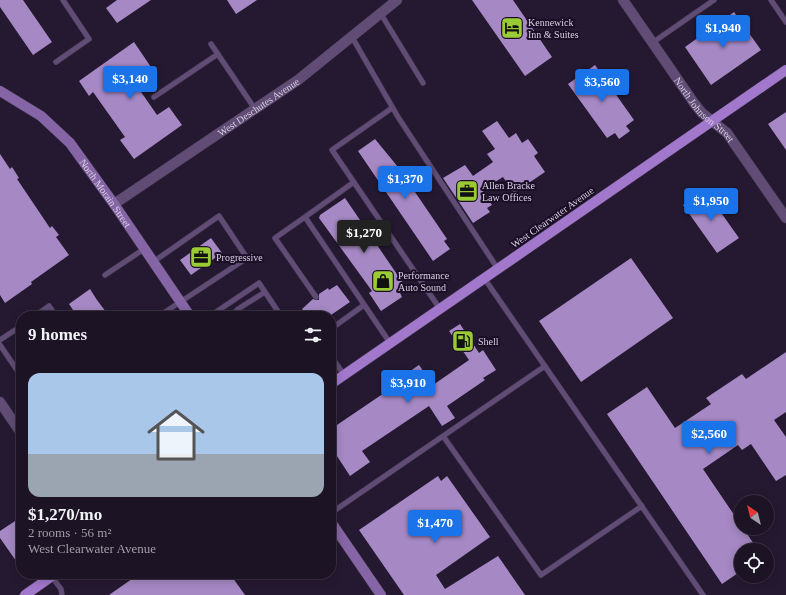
<!DOCTYPE html>
<meta charset="utf-8">
<style>
:root{--surface:#1c1325;--page:#251c2d;--text:#f1f3f6;--muted:#a09ea7;--line:#3a3242;--accent:#1a73e8}
body{margin:0;font-family:Georgia,serif;background:var(--page);color:var(--text);height:100vh;display:flex;flex-direction:column;font-size:15px;white-space:nowrap}
*{box-sizing:border-box;margin:0}
p{font-size:13px;color:var(--muted)}
.icon{flex:none;width:22px;height:22px;fill:none;stroke:currentColor;stroke-width:2;stroke-linecap:round;stroke-linejoin:round}
.map{position:relative;flex:1;overflow:hidden}
.panel{position:absolute;left:16px;top:311px;width:320px;height:268px;display:flex;flex-direction:column;background:var(--surface);border-radius:16px;box-shadow:0 2px 10px #0003,0 0 0 1px var(--line)}
.panel>*{flex:none}
.needle{width:26px;rotate:325deg}
.tools{position:absolute;left:734px;top:495px;display:grid;gap:8px}
.tools a{display:grid;place-items:center;width:40px;height:40px;border-radius:50%;background:var(--surface);box-shadow:0 2px 10px #0003,0 0 0 1px var(--line);font-size:20px}
.price{position:absolute;translate:-50% -34px;padding:0 9px;border-radius:4px;background:var(--accent);color:#fff;font-size:13px;line-height:26px;filter:drop-shadow(0 1px 2px #0008)}
.price::after{content:'';position:absolute;left:50%;top:24px;width:12px;height:9px;margin-left:-6px;background:inherit;clip-path:polygon(0 0,100% 0,50% 100%)}
.price.on{background:#222;color:#fff}
ul{padding:0;list-style:none}
li{display:grid;align-content:center;gap:8px;height:212px;padding:0 12px}
li+li{border-top:1px solid var(--line)}
li span{display:grid;place-items:center;height:124px;border-radius:12px;color:#555}
li>.icon{margin-inline-start:auto}
span .icon{width:72px;height:72px;fill:#fffc;stroke-width:1}
li b{font-size:17px}
h2{display:flex;justify-content:space-between;align-items:center;height:48px;padding:0 12px;font-size:17px}
.map>svg:first-child{display:block}
</style>
<div class="map">
<svg width="786" height="595" viewBox="0 0 786 595">
<rect width="100%" height="100%" fill="#251931"/>
<path fill="#a588c4" d="M0 0H23L52 42 33 55 0 7Z
M117 0H151L117 23 106 8Z
M227 0H257L236 14Z
M472 0H513L552 57 525 76Z
M734 12 761 50 711 85 685 47Z
M134 42 157 76 139 89 157 115 169 107 182 125 134 159 120 140 125 137 93 92 89 96 79 81Z
M595 65 634 120 626 126 630 131 619 139 615 133 607 138 568 84Z
M786 112V150L768 124Z
M497 121 509 138 516 133 522 143 528 139 538 153 534 156 545 172 514 193 503 177 482 190 492 205 487 208 490 212 473 223 443 178 465 165 473 176 493 162 487 154 495 149 482 131Z
M375 139 398 167 447 239 444 241 450 249 433 261 358 151Z
M0 154 10 169 12 167 19 178 17 179 50 228 52 226 59 235 56 237 69 255 31 282 32 284 5 303 0 295Z
M705 190 739 238 717 253 683 205Z
M345 198 407 289 400 293 402 297 381 311 369 293 372 291 319 218 320 215Z
M211 238 222 253 191 275 180 260Z
M631 258 673 318 581 382 539 321Z
M337 285 350 302 331 315 307 316 302 309 313 299 319 300V294L328 288 329 290Z
M90 289 97 300 109 316H77L69 304Z
M460 324 479 353 483 350 496 370 483 378 485 380 447 406 455 418 442 426 429 406 362 451 370 462 350 476 331 447V429L393 387 391 384 419 365 433 385 469 360 449 331Z
M786 352V412L774 420 786 437V475L776 481 751 444 742 450 738 445 703 469 741 525V528H743L758 550H741V571L722 584 607 414 647 387 675 428 711 404 706 398 742 374 746 379Z
M438 476 441 481 447 476 490 537 436 575 445 589 498 556 525 595H404L359 530Z
M21 517V568L0 538V531Z
M139 574H230L245 595H109Z"/>
<g fill="none" stroke-linecap="round" stroke-linejoin="round">
<g stroke="#3e334a" stroke-width="6">
<path id="lane" d="M771 0 786 22
M381 14 423 83
M352 37 398 117 498 269
M652 43 714 0
M211 44 255 109
M56 62 89 39 63 0
M154 97 218 54
M392 108 332 150 440 309
M354 182 305 217 390 343
M305 217 275 238 316 297
M153 262 219 216 247 258 159 316
M105 275 144 249
M484 278 703 595
M35 316 49 306 56 316
M210 316 259 283 281 316
M231 316 238 309 265 292
M331 319 335 326 364 305
M0 340 21 326
M0 345 21 376
M331 356 344 375
M12 419 21 413
M443 436 541 575 642 506
M331 513 545 366
M52 577 61 589 62 595"/>
</g>
<g stroke="#3e334a" stroke-width="11">
<g id="street">
<path id="s1" d="M623 0 694 103 702 113 727 133 786 218"/>
<path id="s2" d="M114 204 298 80 397 0"/>
<path d="M0 402 21 433"/>
</g>
</g>
<g stroke="#3e334a" stroke-width="11">
<g id="secondary">
<path id="s3" d="M0 91 41 116 70 143 114 204 190 316"/>
<path d="M331 522 381 595"/>
</g>
</g>
<g stroke="#3e334a" stroke-width="11">
<path id="primary" d="M331 384 786 70
M25 595 55 574"/>
</g>
<use href="#lane" stroke="#604c75" stroke-width="5"/>
<use href="#street" stroke="#604c75" stroke-width="10"/>
<use href="#secondary" stroke="#8565a6" stroke-width="10"/>
<use href="#primary" stroke="#a278cc" stroke-width="10"/>
</g>
<defs>
<g id="hotel-square" transform="scale(1.15)"><rect x="-9" y="-9" width="18" height="18" rx="4" fill="#9acb35" stroke="#1b0f27"/><path d="M-6-4.5h1.5V1H6V5H4.5V3h-9V5H-6ZM-4 0a1.8 1.8 0 1 1 3.6 0ZM.5 0V-2.5h3Q6-2.5 6 0Z" fill="#111"/></g>
<g id="office-square" transform="scale(1.15)"><rect x="-9" y="-9" width="18" height="18" rx="4" fill="#9acb35" stroke="#1b0f27"/><path d="M-6-3h4V-5.5h4V-3h4V5H-6ZM-1-4.5V-3h2v-1.5ZM-6 0V1H6V0Z" fill="#111"/></g>
<g id="shop-square" transform="scale(1.15)"><rect x="-9" y="-9" width="18" height="18" rx="4" fill="#9acb35" stroke="#1b0f27"/><path d="M-5-2.5h2.3a2.7 3.5 0 0 1 5.4 0H5L5.5 6h-11ZM-1.5-2.5h3a1.5 2.3 0 0 0-3 0Z" fill="#111"/></g>
<g id="fuel-square" transform="scale(1.15)"><rect x="-9" y="-9" width="18" height="18" rx="4" fill="#9acb35" stroke="#1b0f27"/><path d="M-5.5-6h7V0h2V4h1.3V-2.5L3-4.5l.8-.8L6-3V5H2.5V1h-1V6h-7ZM-4.2-4.7v3.2H.2V-4.7Z" fill="#111"/></g>
</defs>
<g fill-rule="evenodd">
<use href="#hotel-square" x="512" y="28"/>
<use href="#office-square" x="467" y="191"/>
<use href="#office-square" x="201" y="257"/>
<use href="#shop-square" x="383" y="281"/>
<use href="#fuel-square" x="463" y="341"/>
</g>
<g text-anchor="middle" stroke-width="4" stroke-linejoin="round" paint-order="stroke">
<g font-size="10" fill="#d9d1e2" stroke="#1b0f27" text-anchor="start">
<text x="528" y="26">Kennewick<tspan x="528" dy="12">Inn &amp; Suites</tspan></text>
<text x="482" y="189">Allen Bracke<tspan x="482" dy="12">Law Offices</tspan></text>
<text x="216" y="261">Progressive</text>
<text x="398" y="279">Performance<tspan x="398" dy="12">Auto Sound</tspan></text>
<text x="478" y="345">Shell</text>
</g>
<g font-size="10" fill="#d9d1e2" stroke="#1b0f27">
<text dy="4" stroke="none"><textPath href="#s2" startOffset="174">West Deschutes Avenue</textPath></text>
<text dy="4" stroke="none"><textPath href="#s1" startOffset="137">North Johnson Street</textPath></text>
<text dy="4" stroke="none"><textPath href="#s3" startOffset="149">North Morain Street</textPath></text>
<text transform="translate(552 217) rotate(-35)" y="4">West Clearwater Avenue</text>
</g>
</g>
</svg>
<div class="tools">
<a><svg class="needle" viewBox="-14 -14 28 28"><path d="M0-13l5 13h-10z" fill="#e53935"/><path d="M0 13l5-13h-10z" fill="#a09ea7"/></svg></a>
<a><svg class="icon" aria-label="locate" viewBox="0 0 24 24"><circle cx="12" cy="12" r="6"/><path d="M12 2v4M12 18v4M2 12h4M18 12h4"/></svg></a>
</div>
<b class="price" style="left:723px;top:49px">$1,940</b>
<b class="price" style="left:130px;top:100px">$3,140</b>
<b class="price" style="left:602px;top:103px">$3,560</b>
<b class="price" style="left:405px;top:200px">$1,370</b>
<b class="price" style="left:711px;top:222px">$1,950</b>
<b class="price on" style="left:364px;top:254px">$1,270</b>
<b class="price" style="left:408px;top:404px">$3,910</b>
<b class="price" style="left:709px;top:455px">$2,560</b>
<b class="price" style="left:435px;top:544px">$1,470</b>
<section class="panel">
<h2>9 homes<svg class="icon" aria-label="filters" viewBox="0 0 24 24"><path d="M4 7h16M4 17h16"/><circle cx="9" cy="7" r="2"/><circle cx="15" cy="17" r="2"/></svg></h2>
<ul>
<li><span style="background:linear-gradient(#a9c7e8 65%,#9aa5b1 0)"><svg class="icon" aria-label="home" viewBox="0 0 24 24"><path d="M3 11l9-7 9 7M6 9v11h12V9"/></svg></span><div><b>$1,270/mo</b><p>2 rooms · 56 m²</p><p>West Clearwater Avenue</p></div></li>
</ul>
</section>
</div>
